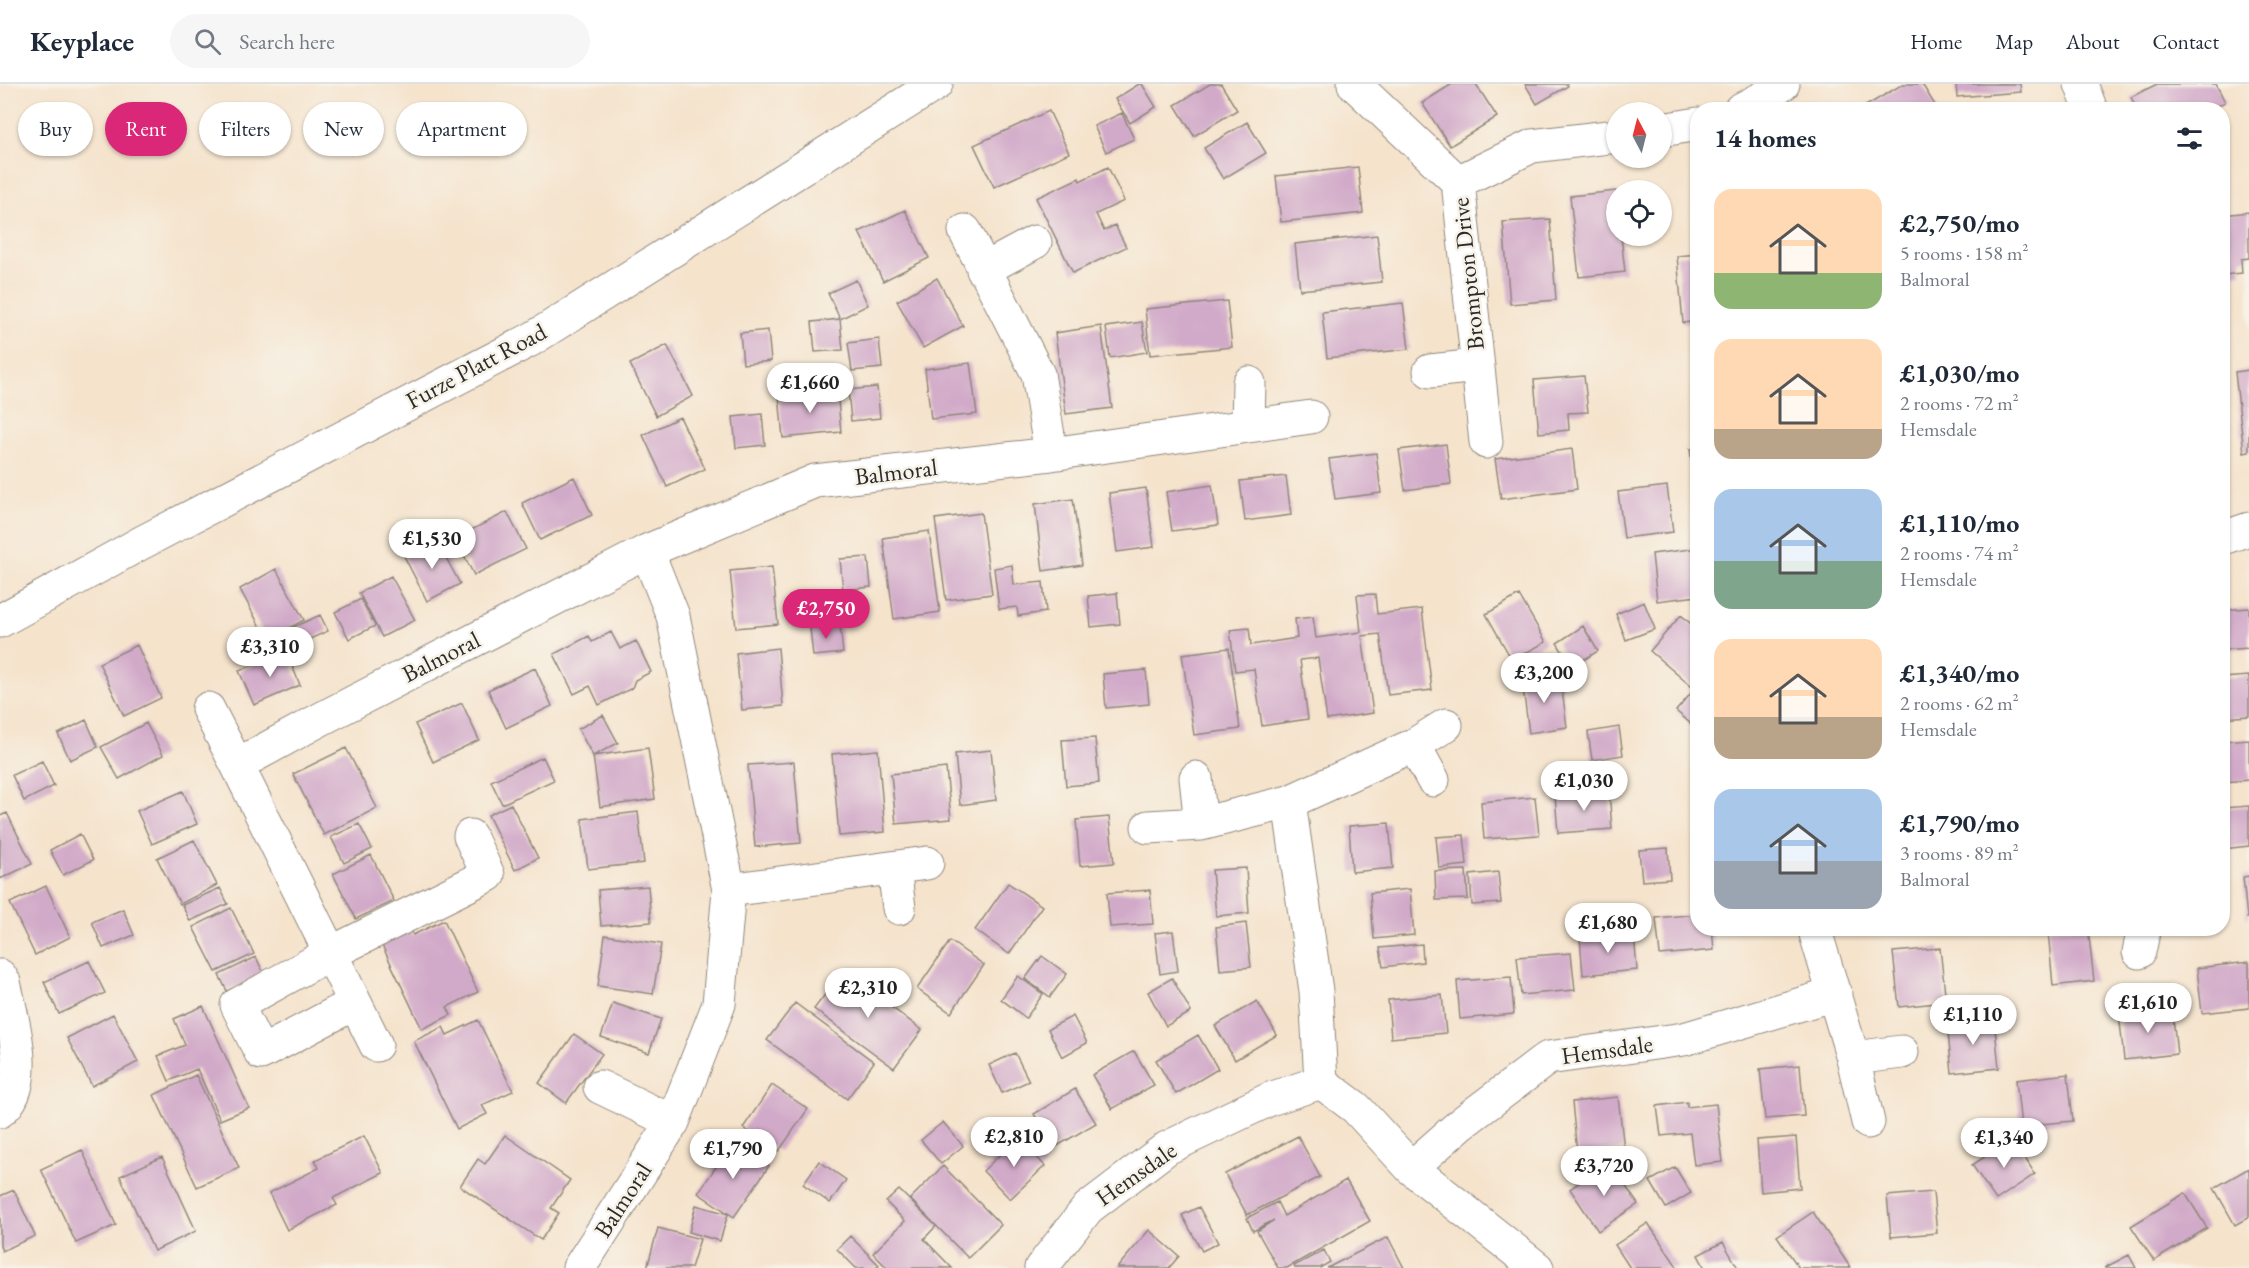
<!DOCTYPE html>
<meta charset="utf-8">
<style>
:root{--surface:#fff;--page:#f6f6f7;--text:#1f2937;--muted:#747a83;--line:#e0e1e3;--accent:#db2777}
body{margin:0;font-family:"EB Garamond",serif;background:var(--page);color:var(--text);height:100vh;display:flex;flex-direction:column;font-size:22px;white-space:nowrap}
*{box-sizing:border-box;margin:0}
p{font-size:20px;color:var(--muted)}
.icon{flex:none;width:33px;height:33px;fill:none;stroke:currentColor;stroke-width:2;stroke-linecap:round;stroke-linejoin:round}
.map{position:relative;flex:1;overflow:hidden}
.details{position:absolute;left:1690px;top:18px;width:540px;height:834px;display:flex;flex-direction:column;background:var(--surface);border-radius:24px;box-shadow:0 2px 4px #0004}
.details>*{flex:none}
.banner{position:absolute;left:18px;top:18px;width:570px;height:54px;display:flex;gap:12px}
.needle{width:39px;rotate:353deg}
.buttons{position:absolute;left:1606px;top:18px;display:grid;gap:12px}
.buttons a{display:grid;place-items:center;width:66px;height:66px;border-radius:50%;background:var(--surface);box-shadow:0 2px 4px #0004;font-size:30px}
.price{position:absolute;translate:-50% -51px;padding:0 14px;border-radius:21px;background:#fff;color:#222;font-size:20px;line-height:39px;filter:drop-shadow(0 2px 3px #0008)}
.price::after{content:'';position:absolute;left:50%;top:36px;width:18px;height:14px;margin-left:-9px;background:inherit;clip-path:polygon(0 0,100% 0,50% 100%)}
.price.current{background:var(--accent);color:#fff}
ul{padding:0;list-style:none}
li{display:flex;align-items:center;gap:18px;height:150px;padding:0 24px}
li span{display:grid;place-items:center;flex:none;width:168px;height:120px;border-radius:18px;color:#555}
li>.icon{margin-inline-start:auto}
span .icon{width:72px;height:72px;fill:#fffc;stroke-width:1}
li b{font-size:26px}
h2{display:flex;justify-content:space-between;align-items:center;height:72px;padding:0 24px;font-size:26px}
.tag{padding:0 21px;border-radius:27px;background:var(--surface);box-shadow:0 2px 4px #0004;font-size:21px;line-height:54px}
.tag.current{background:var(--accent);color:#fff}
header{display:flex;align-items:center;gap:36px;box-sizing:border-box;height:84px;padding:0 30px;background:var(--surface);border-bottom:2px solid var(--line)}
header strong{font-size:28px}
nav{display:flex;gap:33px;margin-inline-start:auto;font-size:21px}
.search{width:420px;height:54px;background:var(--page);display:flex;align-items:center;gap:15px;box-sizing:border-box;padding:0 21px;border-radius:33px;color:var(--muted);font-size:22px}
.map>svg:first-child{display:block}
</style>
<header>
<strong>Keyplace</strong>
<div class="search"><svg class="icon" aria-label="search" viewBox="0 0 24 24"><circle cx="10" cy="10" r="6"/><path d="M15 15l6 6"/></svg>Search here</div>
<nav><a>Home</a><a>Map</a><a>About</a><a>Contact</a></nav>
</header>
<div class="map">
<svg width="2249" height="1184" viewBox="0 0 2249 1184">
<rect width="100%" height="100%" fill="#f7f3e8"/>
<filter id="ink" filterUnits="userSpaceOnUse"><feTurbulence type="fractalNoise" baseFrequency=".0167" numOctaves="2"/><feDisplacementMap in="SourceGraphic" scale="12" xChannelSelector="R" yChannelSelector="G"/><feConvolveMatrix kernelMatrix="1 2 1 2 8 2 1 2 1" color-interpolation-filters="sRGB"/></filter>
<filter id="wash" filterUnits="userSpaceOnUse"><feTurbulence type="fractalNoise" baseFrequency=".008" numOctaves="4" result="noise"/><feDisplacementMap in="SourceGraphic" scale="24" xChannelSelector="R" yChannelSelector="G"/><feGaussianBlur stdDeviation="1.35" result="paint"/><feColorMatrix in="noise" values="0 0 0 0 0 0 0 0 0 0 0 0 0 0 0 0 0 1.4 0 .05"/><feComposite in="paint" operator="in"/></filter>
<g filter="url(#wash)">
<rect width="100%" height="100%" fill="#f5e3cc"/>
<g id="blocks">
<path fill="#d2aac9" d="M1139 0H1142L1156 23 1130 39 1115 15Z
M1210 0H1221L1237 26 1194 52 1175 21Z
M1452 0H1476L1497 33 1450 62 1422 19Z
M1525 0H1567L1568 2 1537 20Z
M1903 0H1922L1938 26H1859Z
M1956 0H2020L2021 8 1957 13Z
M2157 0H2216L2225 18 2210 26H2137L2131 13Z
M1049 27 1069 69 994 103 974 61Z
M1122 29 1134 55 1106 68 1094 42Z
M1247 38 1266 69 1223 95 1204 64Z
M1108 83 1124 117 1096 130 1104 147 1115 141 1126 163 1073 189 1036 114 1079 94 1080 97Z
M1358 83 1363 129 1281 138 1276 92Z
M1616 107 1617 152H1621L1625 188 1579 193 1570 112Z
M905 126 929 174 883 197 859 148Z
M2249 128V174L2241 175 2242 189 2223 191V131Z
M1550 135 1556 216 1510 220 1503 138Z
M1377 151 1382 198 1300 206 1295 160Z
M1698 170V237L1683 239 1677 172Z
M937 194 963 242 923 264 897 217Z
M856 196 868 221 840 235 843 266 815 268 812 238 840 235 828 209Z
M1227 217 1232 263 1150 271 1145 225Z
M1403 219 1409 265 1327 274 1322 228Z
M1142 238 1147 268 1110 274 1106 243Z
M1101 242 1112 324 1066 330 1055 249Z
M768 246 771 277 743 280 740 249Z
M879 255 882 284 852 287 848 259Z
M667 261 693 312 656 332 630 280Z
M970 279 977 330 931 335 925 285Z
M2249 286V368L2244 369 2235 288Z
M1584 292 1588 328 1568 329 1569 346 1539 349 1534 296Z
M877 303 880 334 851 337 848 306Z
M837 306 841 348 783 354 779 312Z
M762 330 765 361 736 364 733 333Z
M680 333 705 385 667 403 643 351Z
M1446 360 1451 400 1405 406 1399 366Z
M1698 364V412H1696L1690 365Z
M1572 365 1577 405 1501 415 1495 375Z
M1376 369 1381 409 1335 415 1329 375Z
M1286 392 1291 431 1245 437 1240 397Z
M574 393 592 431 540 456 522 419Z
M1212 401 1218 441 1172 447 1166 408Z
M1667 402 1673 448 1624 454 1618 408Z
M1146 404 1154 463 1117 468 1109 409Z
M1073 415 1082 481 1043 487 1035 420Z
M507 428 526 465 474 491 455 454Z
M981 429 992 510 946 516 935 435Z
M929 447 940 528 894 535 883 454Z
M436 455 460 500 427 517 404 472Z
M1698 464V512L1657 517 1652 470Z
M868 473 871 503 843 506 840 475Z
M1012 481 1014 501 1043 498 1046 528 1018 532 1017 523 999 525 994 484Z
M772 483 778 540 736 544 730 487Z
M276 485 304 536 267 556 240 505Z
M391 492 415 536 382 553 359 509Z
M1117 509 1120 540 1091 543 1088 512Z
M1375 510 1377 530 1422 525 1432 606 1388 611 1380 550 1362 552 1373 629 1327 636 1318 574 1300 576 1308 635 1262 642 1254 585 1235 587 1230 546 1249 544 1251 561 1297 554 1295 535 1313 533 1316 554 1361 548 1357 511Z
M1519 511 1546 558 1512 576 1486 530Z
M361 515 375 542 349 555 335 528Z
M1644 518 1655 545 1626 556 1616 530Z
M2249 524V564L2223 566V526Z
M320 531 328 547 290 564 283 548Z
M1681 531 1698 546V596L1692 603 1650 567Z
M840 541 843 569 813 572 810 544Z
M1583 542 1598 567 1572 583 1557 559Z
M611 548 620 565 636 557 651 588 635 596 632 604 599 621 590 602 574 610 554 570 589 552 592 558Z
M137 561 161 614 124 632 99 579Z
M778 564 783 622 742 626 736 569Z
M1229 564 1240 645 1194 651 1182 570Z
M286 567 300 601 254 621 239 587Z
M535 584 552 622 506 644 488 606Z
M1146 586 1149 620 1106 624 1103 590Z
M1560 591 1567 643 1529 649 1522 596Z
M2249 592V632L2223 634V594Z
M1698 601V646L1676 627Z
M462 619 479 656 433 678 415 640Z
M603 631 618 659 593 672 578 645Z
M86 636 98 663 70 676 58 650Z
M146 639 163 671 119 695 101 663Z
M1619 643 1623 671 1592 676 1588 648Z
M1095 654 1099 699 1066 702 1062 656Z
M2249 655V696L2223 698V657Z
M346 664 377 724 324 751 293 690Z
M648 664 655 715 600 723 593 672Z
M878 666 885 748 839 752 832 670Z
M991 666 996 716 960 721 955 670Z
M543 673 554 696 502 720 491 697Z
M42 677 54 702 24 717 12 691Z
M794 678 801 759 755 763 748 681Z
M946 684 951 735 896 740 891 690Z
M183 707 197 740 152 760 137 727Z
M1609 707 1612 745 1558 749 1555 712Z
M1535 713 1539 751 1484 755 1481 718Z
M511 720 538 774 515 786 488 731Z
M2249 722V762L2223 765V724Z
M638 728 644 779 588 785 582 735Z
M7 729 32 780 0 795V732Z
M1109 733 1114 779 1080 782 1076 736Z
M1389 739 1393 784 1352 788 1349 742Z
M359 740 372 765 344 779 331 753Z
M80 750 93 776 63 791 50 766Z
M1464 751 1467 781 1439 784 1436 753Z
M194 756 217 801 180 820 157 774Z
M1668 764 1670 795 1642 797 1639 766Z
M371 771 394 817 356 835 333 790Z
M1246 784 1249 829 1216 832 1212 786Z
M1466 786 1468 815 1436 816 1435 787Z
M1498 788 1501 819 1472 821 1470 791Z
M2249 792V834H2247L2243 793Z
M1008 799 1042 822 1009 870 975 846Z
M46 802 70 853 35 871 10 819Z
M648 802 651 838 601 842 598 806Z
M220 804 228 820 190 837 182 821Z
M1410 805 1414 851 1374 855 1370 809Z
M1150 806 1153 840 1110 843 1107 809Z
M231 824 254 870 216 888 193 843Z
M123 825 134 851 103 864 92 838Z
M1698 830V844H1712L1714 866 1660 871 1656 834Z
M444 836 478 908 447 923 451 931 422 945 380 857 409 843 413 851Z
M1246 839 1251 883 1220 886 1216 843Z
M2060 844H2088L2094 897 2053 902 2048 846Z
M1173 847 1178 887 1160 890 1155 849Z
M1634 849 1637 886 1583 891 1580 853Z
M605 851 661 860 653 910 598 902Z
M950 857 984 881 951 929 917 905Z
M1422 860 1423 878 1383 883 1380 864Z
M1940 864 1946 918 1899 923 1893 868Z
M1571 869 1575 906 1521 911 1517 873Z
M1042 872 1067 890 1050 913 1025 895Z
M256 873 264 890 227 907 219 891Z
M89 877 105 909 59 930 44 898Z
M2249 878V924L2202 929 2197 884Z
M843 887 922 946 894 984 814 925Z
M1018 892 1043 910 1026 934 1001 915Z
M1511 893 1514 930 1460 935 1457 897Z
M1172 894 1191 928 1166 942 1148 908Z
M1442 911 1446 949 1391 954 1388 916Z
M1257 917 1277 951 1235 976 1215 942Z
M613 919 661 935 649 969 601 953Z
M795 919 874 978 847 1015 767 956Z
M203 922 249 1024 220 1036 197 985 169 997 158 972 185 961 174 935Z
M2172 924 2177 970 2124 976 2119 929Z
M113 930 138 978 92 1002 67 954Z
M1073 932 1087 959 1062 973 1048 945Z
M1994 934 1999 984 1952 989 1947 939Z
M478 936 513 1007 482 1021 487 1030 457 1045 414 957 443 943 447 951Z
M574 950 602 970 566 1019 539 999Z
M1198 951 1218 985 1176 1010 1156 976Z
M1134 967 1154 1001 1112 1025 1092 991Z
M1015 969 1029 997 1002 1009 989 981Z
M1800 981 1804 1032 1765 1035 1760 985Z
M2068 990 2073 1037 2021 1042 2016 996Z
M196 991 239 1084 197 1103 154 1011Z
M772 1001 808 1025 779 1067 743 1044Z
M1075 1005 1096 1039 1054 1064 1034 1030Z
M1618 1013 1624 1065 1577 1069 1572 1018Z
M1687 1018V1023L1716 1020 1723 1078 1694 1081 1690 1049 1661 1052 1657 1022Z
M943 1038 963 1062 941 1080 921 1056Z
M505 1051 570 1096 551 1124 559 1129 541 1156 460 1102 478 1075 485 1080Z
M364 1052 383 1089 333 1114 337 1121 287 1146 269 1109 319 1084 315 1076Z
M1298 1052 1320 1093 1247 1131 1225 1090Z
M1018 1053 1045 1082 1010 1115 983 1087Z
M1796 1053 1800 1104 1761 1108 1757 1056Z
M2013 1055 2035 1090 1996 1116 1972 1081Z
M733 1058 769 1082 734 1133 698 1109Z
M82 1066 116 1141 76 1159 41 1085Z
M162 1073 196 1147 154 1167 120 1092Z
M819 1077 846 1096 830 1119 803 1100Z
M1609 1078 1638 1120 1598 1147 1570 1105Z
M943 1082 1001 1141 968 1174 910 1115Z
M1675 1083 1691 1109 1666 1124 1650 1097Z
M2249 1084V1133L2235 1141 2214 1104Z
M1346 1096 1370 1137 1287 1184H1278L1257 1147 1274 1136 1253 1147 1247 1134 1277 1118 1284 1132Z
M14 1106 35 1152 2 1167 0 1162V1112Z
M899 1106 936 1142 924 1155 952 1184H887L873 1169 905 1137 886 1118Z
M1933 1108 1937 1149 1891 1153 1887 1112Z
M2185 1109 2207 1144 2154 1177 2131 1142Z
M696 1121 728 1130 720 1157 689 1148Z
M1199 1123 1218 1159 1202 1167 1182 1131Z
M1813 1128 1850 1183 1849 1184H1799L1777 1152Z
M1648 1139 1678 1184H1630L1615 1161Z
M658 1144 700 1155 691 1184H647Z
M1149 1146 1179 1172 1169 1184H1117Z
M850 1152 879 1181 876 1184H856L837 1165Z
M1388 1153 1404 1184H1327Z
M1723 1158 1738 1184H1705L1698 1171Z
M1324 1166 1330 1178 1320 1184H1295L1294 1182Z
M2129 1171 2136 1184H2104Z"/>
</g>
</g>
<g filter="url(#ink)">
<use href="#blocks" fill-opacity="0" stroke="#90877c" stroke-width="1.5"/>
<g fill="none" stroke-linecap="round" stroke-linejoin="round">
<g stroke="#90877c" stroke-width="35">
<path id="minor" d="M1354 0 1458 98 1486 358
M2081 0 2091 26
M1740 26 1763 14 1783 0
M1662 46 1698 40
M1458 98 1532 62 1617 52
M965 147 1038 290 1051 370
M983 186 1035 158
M1430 287 1478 282
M1248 341 1249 299
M2223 454 2249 445
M208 625 237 681
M1414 661 1433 696
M1196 694 1201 740
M1289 718 1414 661 1446 641
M1148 743 1201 740 1289 718 1316 907 1321 998
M894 784 899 824
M729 806 927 779
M1816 850 1853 974 1868 1038
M2139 868 2144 844
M0 892 4 898C11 932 34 1002 0 1027
M355 919 261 969 237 921 329 870 488 791 470 752
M376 961 237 681 321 635 647 467 815 397 1051 370 1311 333
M1853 974 1902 968
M600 1003 673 1038
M1411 1084 1462 1039 1548 974 1684 955 1835 910
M579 1184 673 1038 719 920 729 806 673 532 647 467
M1041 1184 1088 1124 1167 1064 1270 1015 1321 998 1356 1024 1411 1084 1537 1184"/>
</g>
<g stroke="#90877c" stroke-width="35">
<path id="major" d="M0 537 141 459 532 255 936 0"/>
</g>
<use href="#minor" stroke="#fff" stroke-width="33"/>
<use href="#major" stroke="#fff" stroke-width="33"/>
</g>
</g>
<g text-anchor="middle" stroke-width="5" stroke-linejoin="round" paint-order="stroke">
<g font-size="24" fill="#2b2b2b" stroke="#f7f3e8">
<text transform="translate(1468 190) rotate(-96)" y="8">Brompton Drive</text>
<text transform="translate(476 282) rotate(-28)" y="8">Furze Platt Road</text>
<text transform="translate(896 388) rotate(-7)" y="8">Balmoral</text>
<text transform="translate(441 573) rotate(-27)" y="8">Balmoral</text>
<text transform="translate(1607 966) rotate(-8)" y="8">Hemsdale</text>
<text transform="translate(1136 1090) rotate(-35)" y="8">Hemsdale</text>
<text transform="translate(623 1116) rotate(-57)" y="8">Balmoral</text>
</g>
</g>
</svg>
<div class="buttons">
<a><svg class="needle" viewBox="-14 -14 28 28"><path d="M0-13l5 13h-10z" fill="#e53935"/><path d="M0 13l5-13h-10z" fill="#747a83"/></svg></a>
<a><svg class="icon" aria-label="locate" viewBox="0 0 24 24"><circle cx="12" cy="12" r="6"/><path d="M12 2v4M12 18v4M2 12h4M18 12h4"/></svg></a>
</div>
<b class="price" style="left:810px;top:330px">£1,660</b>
<b class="price" style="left:432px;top:486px">£1,530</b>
<b class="price current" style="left:826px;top:556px">£2,750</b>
<b class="price" style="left:270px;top:594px">£3,310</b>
<b class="price" style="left:1544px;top:620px">£3,200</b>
<b class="price" style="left:1584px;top:728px">£1,030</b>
<b class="price" style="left:1608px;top:870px">£1,680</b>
<b class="price" style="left:868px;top:935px">£2,310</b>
<b class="price" style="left:2148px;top:950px">£1,610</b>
<b class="price" style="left:1973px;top:962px">£1,110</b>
<b class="price" style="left:1014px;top:1084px">£2,810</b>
<b class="price" style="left:2004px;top:1085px">£1,340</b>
<b class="price" style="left:733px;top:1096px">£1,790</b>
<b class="price" style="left:1604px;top:1113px">£3,720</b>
<div class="banner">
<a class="tag">Buy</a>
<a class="tag current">Rent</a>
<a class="tag">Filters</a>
<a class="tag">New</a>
<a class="tag">Apartment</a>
</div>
<section class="details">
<h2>14 homes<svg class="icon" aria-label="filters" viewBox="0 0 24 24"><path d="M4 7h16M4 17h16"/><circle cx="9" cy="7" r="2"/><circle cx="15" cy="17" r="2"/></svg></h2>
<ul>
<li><span style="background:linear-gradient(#ffd9b3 70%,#8fb573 0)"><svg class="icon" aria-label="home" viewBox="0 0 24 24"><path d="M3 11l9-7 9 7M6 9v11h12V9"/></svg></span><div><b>£2,750/mo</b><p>5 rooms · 158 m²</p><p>Balmoral</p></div></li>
<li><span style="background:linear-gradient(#ffd9b3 75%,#b9a48a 0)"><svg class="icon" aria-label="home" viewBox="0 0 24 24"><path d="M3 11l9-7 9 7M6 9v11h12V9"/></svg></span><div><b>£1,030/mo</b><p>2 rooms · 72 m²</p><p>Hemsdale</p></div></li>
<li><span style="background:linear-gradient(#a9c7e8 60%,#7fa58c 0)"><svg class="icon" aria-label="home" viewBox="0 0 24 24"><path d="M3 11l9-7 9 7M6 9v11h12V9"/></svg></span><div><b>£1,110/mo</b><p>2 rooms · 74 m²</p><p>Hemsdale</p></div></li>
<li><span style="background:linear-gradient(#ffd9b3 65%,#b9a48a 0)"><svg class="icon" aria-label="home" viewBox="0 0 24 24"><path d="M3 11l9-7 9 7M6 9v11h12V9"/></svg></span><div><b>£1,340/mo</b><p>2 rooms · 62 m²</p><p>Hemsdale</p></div></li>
<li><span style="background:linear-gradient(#a9c7e8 60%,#9aa5b1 0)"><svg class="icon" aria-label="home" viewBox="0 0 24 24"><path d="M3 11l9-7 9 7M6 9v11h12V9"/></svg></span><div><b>£1,790/mo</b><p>3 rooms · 89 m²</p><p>Balmoral</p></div></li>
</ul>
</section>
</div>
